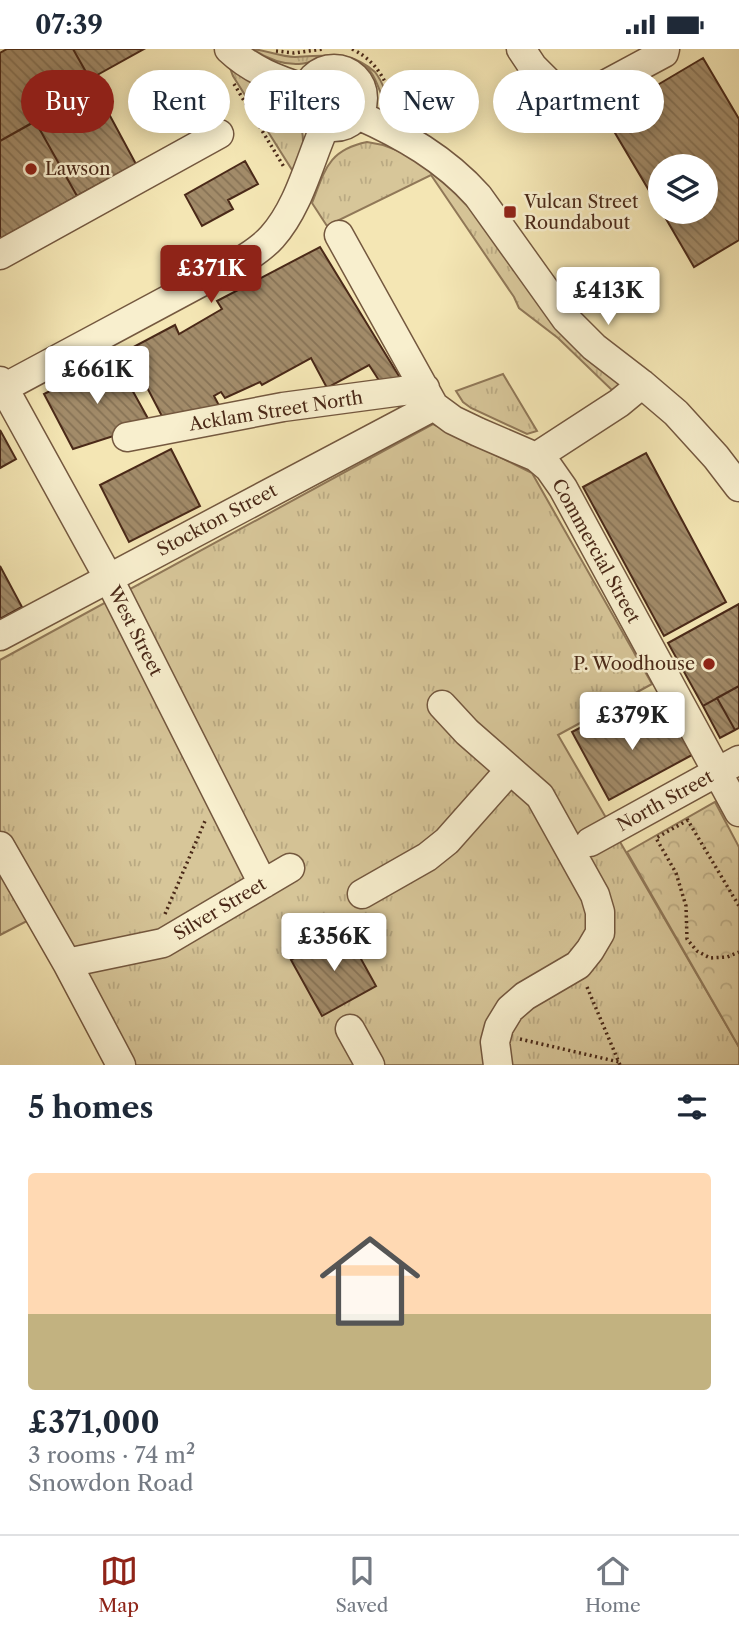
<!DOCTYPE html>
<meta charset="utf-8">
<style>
:root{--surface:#fff;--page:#f6f6f7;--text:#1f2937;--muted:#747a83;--line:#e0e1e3;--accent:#8f2418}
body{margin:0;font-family:"Libre Caslon Text",serif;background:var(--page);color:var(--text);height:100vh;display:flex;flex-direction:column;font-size:26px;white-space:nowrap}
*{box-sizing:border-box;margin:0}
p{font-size:23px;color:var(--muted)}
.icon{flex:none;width:38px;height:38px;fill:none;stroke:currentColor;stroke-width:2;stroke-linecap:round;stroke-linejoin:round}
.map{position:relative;height:1016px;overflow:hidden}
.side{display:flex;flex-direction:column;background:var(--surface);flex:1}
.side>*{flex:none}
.hud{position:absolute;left:21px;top:21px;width:698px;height:63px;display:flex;gap:14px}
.controls{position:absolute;left:648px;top:105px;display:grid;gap:14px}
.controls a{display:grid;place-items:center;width:70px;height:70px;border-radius:50%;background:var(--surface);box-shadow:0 4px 18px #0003;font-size:35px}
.price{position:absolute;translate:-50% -60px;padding:0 16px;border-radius:7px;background:#fff;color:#222;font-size:23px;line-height:46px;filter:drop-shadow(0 2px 4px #0008)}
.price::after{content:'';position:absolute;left:50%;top:42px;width:21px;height:16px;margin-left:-10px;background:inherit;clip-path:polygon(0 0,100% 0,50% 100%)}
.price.active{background:var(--accent);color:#fff}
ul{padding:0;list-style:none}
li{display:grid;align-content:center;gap:14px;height:371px;padding:0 28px}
li span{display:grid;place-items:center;height:217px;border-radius:7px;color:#555}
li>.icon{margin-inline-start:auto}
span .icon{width:126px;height:126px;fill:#fffc;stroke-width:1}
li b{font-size:30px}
h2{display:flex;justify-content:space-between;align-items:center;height:84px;padding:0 28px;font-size:30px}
.pill{padding:0 24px;border-radius:32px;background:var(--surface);box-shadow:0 4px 18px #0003;font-size:24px;line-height:63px}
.pill.active{background:var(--accent);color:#fff}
.status{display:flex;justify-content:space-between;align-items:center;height:49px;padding:0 35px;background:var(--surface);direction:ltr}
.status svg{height:19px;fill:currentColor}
.tabs{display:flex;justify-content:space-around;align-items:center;height:98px;border-top:2px solid var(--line);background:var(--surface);font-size:19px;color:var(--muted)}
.tabs a{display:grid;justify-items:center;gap:4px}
.tabs .active{color:var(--accent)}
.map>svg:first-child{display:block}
</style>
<div class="status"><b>07:39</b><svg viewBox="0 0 49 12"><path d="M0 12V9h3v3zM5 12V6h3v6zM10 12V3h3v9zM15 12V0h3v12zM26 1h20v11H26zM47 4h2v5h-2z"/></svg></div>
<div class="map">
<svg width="739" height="1016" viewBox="0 0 739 1016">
<defs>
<pattern id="grass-tufts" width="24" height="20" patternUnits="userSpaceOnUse" patternTransform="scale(1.75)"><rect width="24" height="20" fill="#d7c699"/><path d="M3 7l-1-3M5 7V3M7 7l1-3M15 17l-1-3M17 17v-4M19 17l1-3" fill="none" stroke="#baaa83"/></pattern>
<pattern id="park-crowns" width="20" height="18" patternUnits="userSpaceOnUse" patternTransform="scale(1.75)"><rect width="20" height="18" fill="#d7c699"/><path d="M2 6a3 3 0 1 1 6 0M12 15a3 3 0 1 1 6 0" fill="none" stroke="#baaa83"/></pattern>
<pattern id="building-back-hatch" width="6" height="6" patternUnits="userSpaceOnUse" patternTransform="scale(1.75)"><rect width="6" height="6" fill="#a28b69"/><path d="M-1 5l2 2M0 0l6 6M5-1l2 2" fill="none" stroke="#867255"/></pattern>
</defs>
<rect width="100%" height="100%" fill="#f4e6b4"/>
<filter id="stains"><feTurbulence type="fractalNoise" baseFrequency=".00286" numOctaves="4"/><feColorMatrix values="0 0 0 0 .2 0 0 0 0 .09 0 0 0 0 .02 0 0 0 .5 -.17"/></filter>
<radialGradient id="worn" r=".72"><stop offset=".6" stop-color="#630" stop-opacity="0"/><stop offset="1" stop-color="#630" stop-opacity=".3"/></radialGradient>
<path fill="url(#grass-tufts)" stroke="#907858" stroke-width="2" d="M252 0C266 1 280 8 295 8 329 7 349 0 375 23 383 33 385 43 390 53 395 62 406 69 414 75L412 79C403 73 393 65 387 56 376 40 378 22 357 12 331 0 323 13 299 15 282 16 266 9 252 0Z
M227 11C260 32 311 55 302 103 300 110 297 117 294 124L233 27Z
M367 93 383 96 399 102 419 113 452 141 479 169 563 287 589 312 620 335 616 345 558 289 519 259 514 248 431 126 327 177 312 154C325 121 328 101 367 93Z
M503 325 537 382 527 385 471 359 463 353 456 342Z
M433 375 532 424 652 635 558 686 739 998V1016H132L46 862 0 886V611Z"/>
<path fill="url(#park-crowns)" stroke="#907858" stroke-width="2" d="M715 753 739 798V998L627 803Z"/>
<path fill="url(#building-back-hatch)" stroke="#4a2918" stroke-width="2" d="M7 0H73L95 39 0 92V4Z
M73 0H144L90 30Z
M703 9 739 70V191L694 218 662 163H705V117H660V160L605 67Z
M95 39 136 115 77 147 35 72Z
M35 72 77 147 0 190V92Z
M245 112 258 135 228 151 233 160 202 177 185 146Z
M320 198 402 332 382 336 369 316 327 339 311 309 262 336 260 333 225 349 221 343 214 347 223 364 166 375 139 323 134 326 120 305 175 276 179 285 222 260 217 252Z
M115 310 151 375 73 400 44 345Z
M0 381 16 410 0 419Z
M171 400 200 457 129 493 100 436Z
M646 404 726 553 664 587 583 438Z
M0 517 22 558 0 570Z
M739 555V637L703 657 668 594Z
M739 637V679L735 681 717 649Z
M717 649 735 681 720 689 703 657Z
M667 659 692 706 609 751 572 683 589 674 595 686 629 668 637 684 646 680 642 672Z
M345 881 376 937 322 967 291 911Z"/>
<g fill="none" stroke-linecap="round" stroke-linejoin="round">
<g stroke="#74583f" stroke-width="31">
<path id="minor" d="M229 0C251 21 278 31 306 40
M521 0 533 18 564 49 597 40 664 4 665 0
M305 49a29 29 0 1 1 58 0a29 29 0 1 1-58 0Z
M358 66C403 86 445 110 478 147L566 270 594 298 642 335 676 364 716 408 739 438
M339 186 434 357 453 371 478 383 536 408 549 419 563 439 739 763
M0 206 219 85
M0 332 108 528 263 835
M0 341 246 209C255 203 265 196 272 188 299 158 309 113 325 77
M127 388 283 358 425 339
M536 408 619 354 642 335
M0 587 434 357
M442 656 467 683 540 747 595 846 600 863V884L590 901 578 916 525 947 510 960 499 978 495 993 498 1016
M590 793 739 711
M0 797 67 914 121 1016
M362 845 427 808 447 792 509 722
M67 914 163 894 290 819
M350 980 370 1016"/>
</g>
<path stroke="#4a2918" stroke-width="3.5" stroke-dasharray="2 3.5" stroke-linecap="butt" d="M352 0C384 16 383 37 403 61
M276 2 294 4 323 0
M234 35 284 118
M687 770 739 857
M688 771 656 789 676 824 686 857 687 890 697 902 710 909 727 908 739 903
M165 865 205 772
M587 938 620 1016
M520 990 619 1013"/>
<use href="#minor" stroke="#f8efce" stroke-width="28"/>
</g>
<g fill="#8f2418" stroke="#f8efce" stroke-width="2.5">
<circle cx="31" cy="120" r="7"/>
<rect x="503" y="156" width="14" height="14" rx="3.5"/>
<circle cx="709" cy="615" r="7"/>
</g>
<g text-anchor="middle" stroke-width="5" stroke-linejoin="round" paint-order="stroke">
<g font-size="18" fill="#4a2918" stroke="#f8efce" text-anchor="start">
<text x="45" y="126">Lawson</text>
<text x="524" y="159">Vulcan Street<tspan x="524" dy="21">Roundabout</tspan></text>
<text x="695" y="621" text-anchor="end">P. Woodhouse</text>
</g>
<g font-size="18" fill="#4a2918" stroke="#f8efce">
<text transform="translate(276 362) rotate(-9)" y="6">Acklam Street North</text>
<text transform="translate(217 471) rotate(-28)" y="6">Stockton Street</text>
<text transform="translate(596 502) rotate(61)" y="6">Commercial Street</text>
<text transform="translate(135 582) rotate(63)" y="6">West Street</text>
<text transform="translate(665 752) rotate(-29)" y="6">North Street</text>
<text transform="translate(220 860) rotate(-31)" y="6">Silver Street</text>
</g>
</g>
<rect width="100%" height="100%" filter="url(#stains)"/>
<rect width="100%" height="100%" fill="url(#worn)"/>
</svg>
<div class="controls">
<a><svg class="icon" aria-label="layers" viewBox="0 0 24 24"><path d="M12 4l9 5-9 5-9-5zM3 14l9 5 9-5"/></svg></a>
</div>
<b class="price active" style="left:211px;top:256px">£371K</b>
<b class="price" style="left:608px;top:278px">£413K</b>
<b class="price" style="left:97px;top:357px">£661K</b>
<b class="price" style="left:632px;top:703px">£379K</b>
<b class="price" style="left:334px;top:924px">£356K</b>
<div class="hud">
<a class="pill active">Buy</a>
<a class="pill">Rent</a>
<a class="pill">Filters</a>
<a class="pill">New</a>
<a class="pill">Apartment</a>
</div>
</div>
<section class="side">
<h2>5 homes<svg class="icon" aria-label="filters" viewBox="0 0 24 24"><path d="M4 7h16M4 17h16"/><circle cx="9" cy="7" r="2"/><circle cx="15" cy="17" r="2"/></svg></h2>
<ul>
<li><span style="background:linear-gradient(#ffd9b3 65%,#c2b280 0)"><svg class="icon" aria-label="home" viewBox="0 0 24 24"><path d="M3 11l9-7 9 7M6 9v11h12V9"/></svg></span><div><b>£371,000</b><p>3 rooms · 74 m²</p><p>Snowdon Road</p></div></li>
</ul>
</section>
<nav class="tabs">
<a class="active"><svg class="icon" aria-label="map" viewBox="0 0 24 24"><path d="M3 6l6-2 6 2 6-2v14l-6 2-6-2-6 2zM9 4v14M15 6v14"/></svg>Map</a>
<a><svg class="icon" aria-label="saved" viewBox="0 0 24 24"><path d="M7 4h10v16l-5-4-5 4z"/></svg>Saved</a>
<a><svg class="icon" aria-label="home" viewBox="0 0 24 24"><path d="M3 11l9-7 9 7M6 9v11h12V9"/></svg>Home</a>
</nav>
